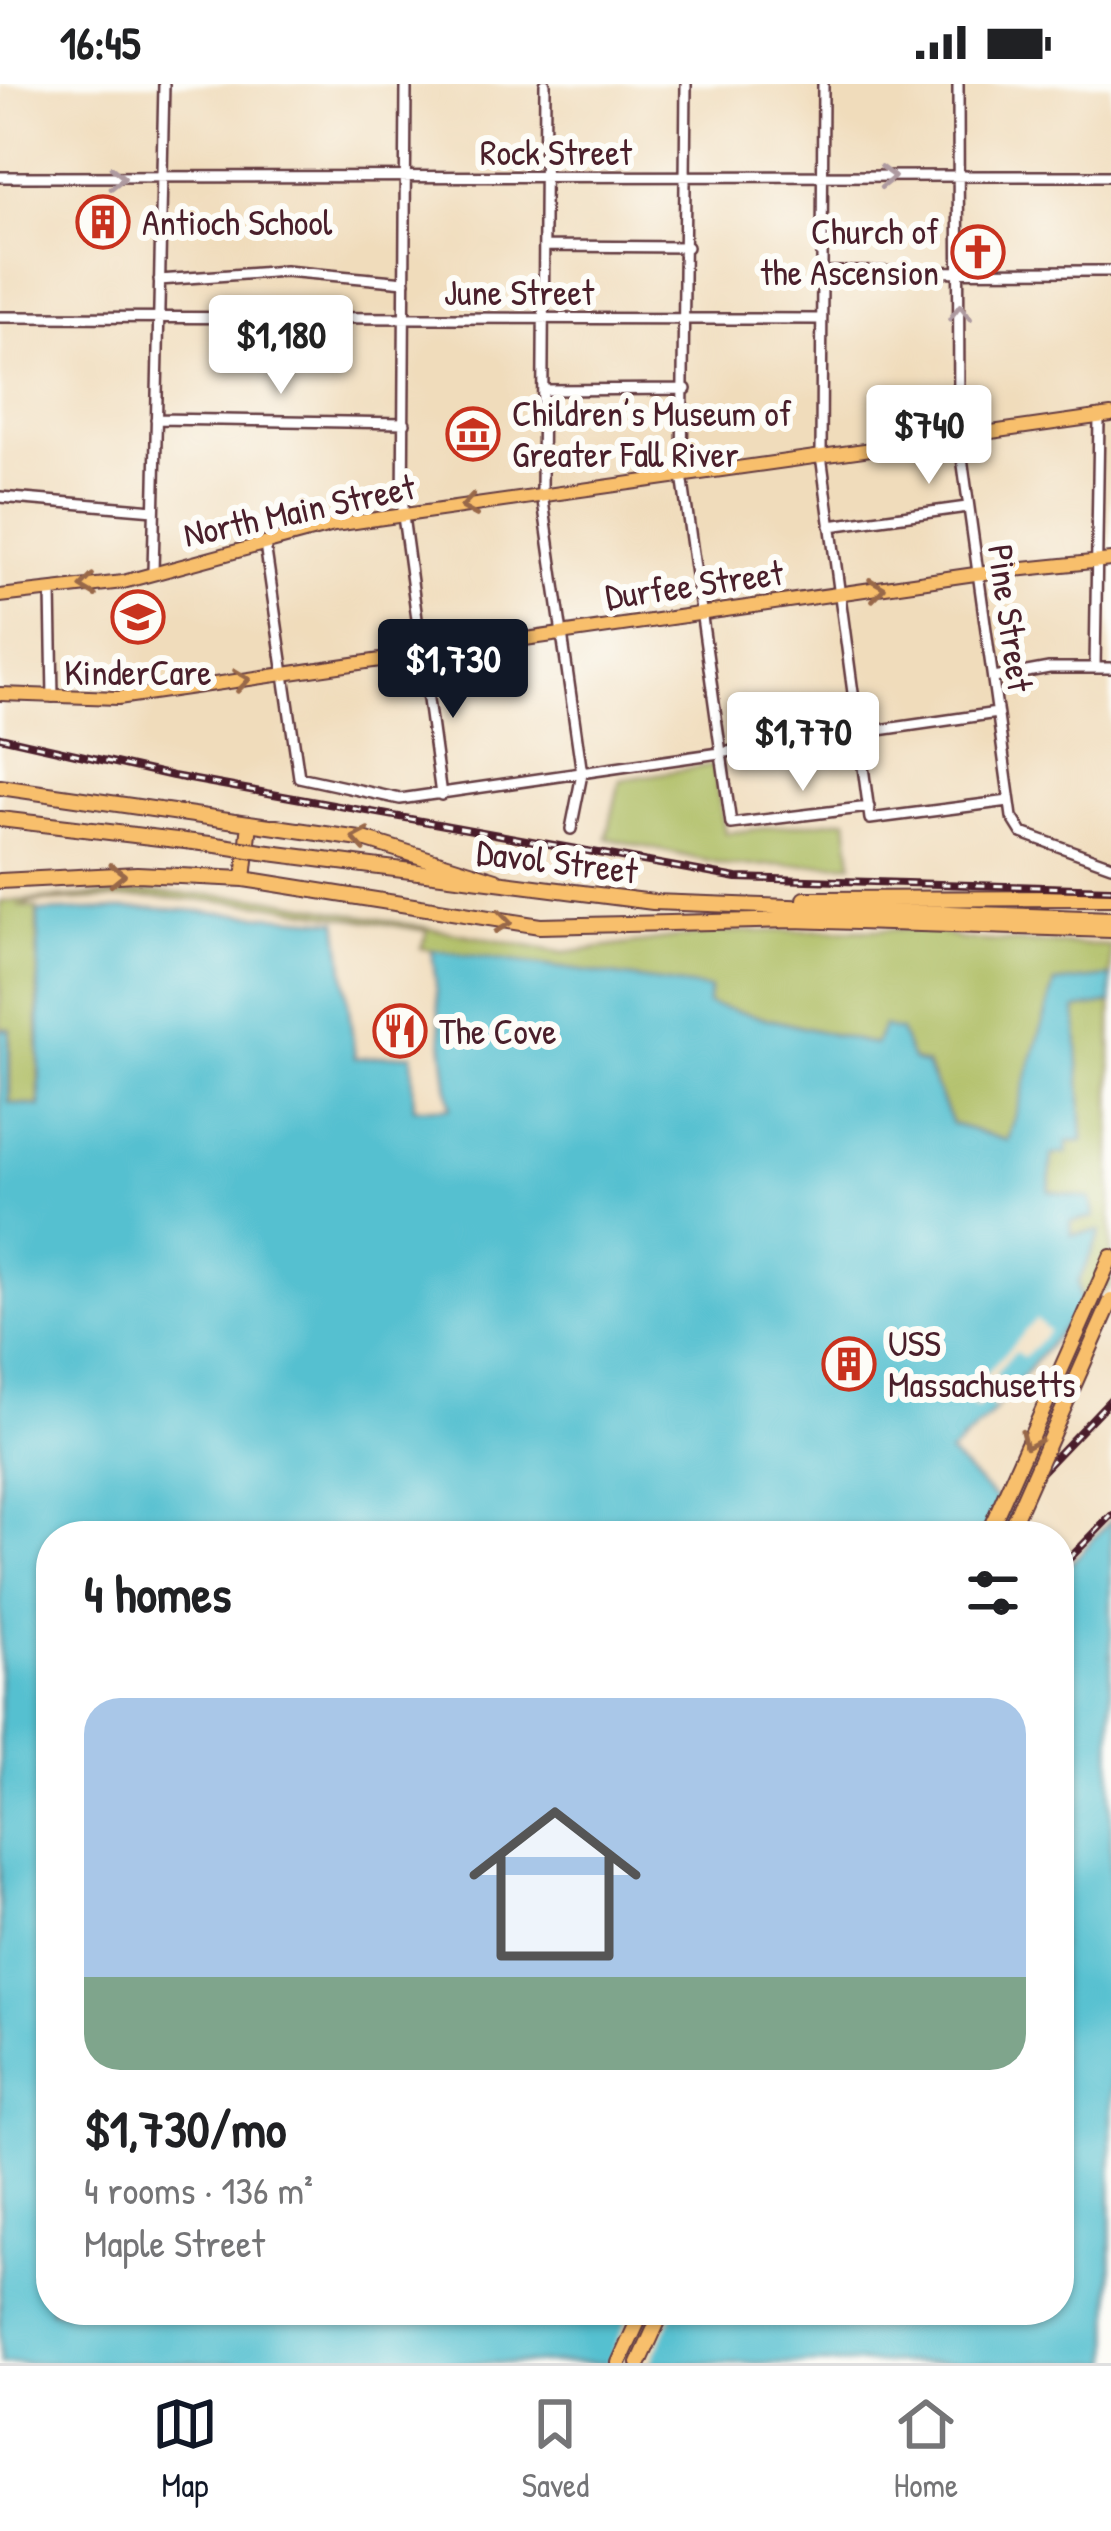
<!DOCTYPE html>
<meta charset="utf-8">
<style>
:root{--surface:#fff;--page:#f2f2f2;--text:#202124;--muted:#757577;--line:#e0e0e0;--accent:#111827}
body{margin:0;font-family:"Patrick Hand",sans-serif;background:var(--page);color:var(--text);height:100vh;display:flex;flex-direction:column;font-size:45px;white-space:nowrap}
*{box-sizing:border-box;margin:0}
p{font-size:39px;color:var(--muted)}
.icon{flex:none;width:66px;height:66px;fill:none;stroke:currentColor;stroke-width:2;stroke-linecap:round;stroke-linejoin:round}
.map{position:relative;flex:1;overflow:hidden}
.side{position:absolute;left:36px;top:1437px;width:1038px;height:804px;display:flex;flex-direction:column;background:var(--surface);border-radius:48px;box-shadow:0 3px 9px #0004}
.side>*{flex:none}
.price{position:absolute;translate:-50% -102px;padding:0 27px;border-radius:12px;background:#fff;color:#222;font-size:39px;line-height:78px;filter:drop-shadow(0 3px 6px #0008)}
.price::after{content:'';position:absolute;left:50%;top:72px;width:36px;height:27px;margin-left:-18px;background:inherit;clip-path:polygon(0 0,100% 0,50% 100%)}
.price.active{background:var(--accent);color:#fff}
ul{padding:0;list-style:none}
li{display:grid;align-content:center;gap:24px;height:636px;padding:0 48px}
li span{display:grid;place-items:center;height:372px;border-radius:36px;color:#555}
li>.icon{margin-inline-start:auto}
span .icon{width:216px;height:216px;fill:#fffc;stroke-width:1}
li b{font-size:51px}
h2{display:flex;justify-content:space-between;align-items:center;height:144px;padding:0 48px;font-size:51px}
.status{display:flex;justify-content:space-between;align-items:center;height:84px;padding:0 60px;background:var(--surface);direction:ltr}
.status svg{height:33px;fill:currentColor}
.tab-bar{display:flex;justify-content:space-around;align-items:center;height:168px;border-top:3px solid var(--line);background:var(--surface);font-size:33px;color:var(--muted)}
.tab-bar a{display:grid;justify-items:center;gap:6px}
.tab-bar .active{color:var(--accent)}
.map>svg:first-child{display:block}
</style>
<div class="status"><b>16:45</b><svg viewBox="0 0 49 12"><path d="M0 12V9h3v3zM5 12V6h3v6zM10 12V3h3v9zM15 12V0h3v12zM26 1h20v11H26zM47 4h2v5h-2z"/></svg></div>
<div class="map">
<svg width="1111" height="2279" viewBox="0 0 1111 2279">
<rect width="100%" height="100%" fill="#fdfcf7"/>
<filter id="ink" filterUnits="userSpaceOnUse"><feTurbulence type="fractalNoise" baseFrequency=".00833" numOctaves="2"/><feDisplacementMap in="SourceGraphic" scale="24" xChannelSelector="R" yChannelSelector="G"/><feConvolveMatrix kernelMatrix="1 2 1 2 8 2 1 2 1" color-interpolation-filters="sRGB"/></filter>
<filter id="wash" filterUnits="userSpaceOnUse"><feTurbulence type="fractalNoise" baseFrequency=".004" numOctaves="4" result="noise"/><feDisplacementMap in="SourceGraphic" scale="48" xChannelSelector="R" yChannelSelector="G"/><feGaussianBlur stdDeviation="2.7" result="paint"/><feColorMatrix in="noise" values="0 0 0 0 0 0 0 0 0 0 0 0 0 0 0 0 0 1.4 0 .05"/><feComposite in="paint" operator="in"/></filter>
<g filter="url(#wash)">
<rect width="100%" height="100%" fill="#f0dcbb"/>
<path fill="#acbb5e" stroke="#7b6d44" stroke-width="3" d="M713 681 725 749 847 735 852 780 729 782 607 754 620 696Z
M148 808 267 814 564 869 717 848 931 845 962 856 1111 862V893L1055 899 1009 1057 952 1040 927 981 876 961 707 920 710 905 432 866 421 864 427 847 267 820 148 813 34 818 18 822 37 824 39 1022 10 1019V945L0 944V818Z
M1111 919V1203L1081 1222 1077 1199 1100 1148 1071 1151 1070 1138 1049 1107 1052 1070 1067 1058 1083 1056 1076 925Z"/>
<path fill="#54c0d0" stroke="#4f707e" stroke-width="3" d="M153 824 338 837 355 974 412 970 414 1024H450L432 866 710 905 707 920 875 961 883 942 900 947 912 976 926 981 952 1040 1008 1057 1055 899 1111 893V919L1076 925 1083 1057 1067 1058V1069L1052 1071 1049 1107 1091 1115 1094 1133 1070 1138 1071 1151 1101 1147 1078 1199 1081 1222 988 1334 949 1370 1034 1452H51V2226H1059V1476L1070 1480 1111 1436V2279H0V945L9 946V1019L40 1023 38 828Z"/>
<path fill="#f0dcbb" d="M1036 1235 1049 1247 1024 1274 1015 1267 995 1290 1002 1298 992 1309 1001 1318 995 1325 985 1317 977 1325 964 1314Z
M631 2226H675L651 2279H608Z"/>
</g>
<g filter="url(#ink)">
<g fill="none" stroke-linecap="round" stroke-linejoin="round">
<g stroke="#633b41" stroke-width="14">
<path id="minor" d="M406 0 403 432 441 711
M545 0 542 410 582 690 571 745
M686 0 682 391 731 740 869 723
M823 0 821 371 870 735 1009 717
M958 0 959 352 1012 733 1022 749 1111 781
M0 93 1111 92
M544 162 687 163
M821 188 1111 187
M159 196 285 187 405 198
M0 233 821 235
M545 306 686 305
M156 335 405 339
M0 413 154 426
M830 442 967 423
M265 460 299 693 400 715 997 629
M153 489 164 0
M51 507 53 613
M1095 584 1099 334
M994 594 1049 584H1111"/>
</g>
<g stroke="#633b41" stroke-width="16">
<path id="major" d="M0 512 123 498 334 441 1111 331
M0 610 118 614 975 490 1111 476"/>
</g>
<g stroke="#633b41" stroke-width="18">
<path id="highway" d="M0 703 367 756 496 796
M0 735 210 760
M262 768 653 818 1111 835
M244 795 250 739
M0 797 137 790 244 795 540 842 793 836 1111 846
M805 815 1111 814
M987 1452 1111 1173
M619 2279 643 2226
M639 2279 663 2226"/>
</g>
<use href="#minor" stroke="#fff" stroke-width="9"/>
<use href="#major" stroke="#f8bf6c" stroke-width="12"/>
<use href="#highway" stroke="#f8bf6c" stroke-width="14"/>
<g stroke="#4a1f2b" stroke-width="8">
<path id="rail" d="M0 653 173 692 737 794 1111 805
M1022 1408 1111 1315
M1069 1475 1111 1432"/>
</g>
<use href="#rail" stroke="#fdfcf7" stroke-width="3" stroke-dasharray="9" stroke-linecap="butt"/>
<g stroke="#633b41" stroke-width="18" stroke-linecap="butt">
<path id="highway-bridge" d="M210 760 262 768
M1007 1452 1111 1217"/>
</g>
<use href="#highway-bridge" stroke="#f8bf6c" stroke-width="14"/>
</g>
<defs><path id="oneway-chevron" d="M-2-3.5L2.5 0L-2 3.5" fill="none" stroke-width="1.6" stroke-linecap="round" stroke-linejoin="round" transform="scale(3)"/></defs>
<g stroke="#ae9aa0">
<use href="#oneway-chevron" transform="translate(887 93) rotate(-1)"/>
<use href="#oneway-chevron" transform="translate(117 94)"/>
<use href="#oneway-chevron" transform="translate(960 229) rotate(-91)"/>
</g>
<g stroke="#986748">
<use href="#oneway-chevron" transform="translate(469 422) rotate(171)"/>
<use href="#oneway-chevron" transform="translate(88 502) rotate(172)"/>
<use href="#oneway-chevron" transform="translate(877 505) rotate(-8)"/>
<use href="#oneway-chevron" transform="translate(242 596) rotate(-8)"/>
<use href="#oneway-chevron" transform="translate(360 755) rotate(-170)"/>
<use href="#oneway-chevron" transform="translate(117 791) rotate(-1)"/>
<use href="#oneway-chevron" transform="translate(503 838) rotate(8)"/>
<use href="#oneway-chevron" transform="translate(1029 1357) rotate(114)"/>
</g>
</g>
<defs>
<g id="building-ring" transform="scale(2.7)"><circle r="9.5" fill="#fdfcf7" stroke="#c8321e" stroke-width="1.5"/><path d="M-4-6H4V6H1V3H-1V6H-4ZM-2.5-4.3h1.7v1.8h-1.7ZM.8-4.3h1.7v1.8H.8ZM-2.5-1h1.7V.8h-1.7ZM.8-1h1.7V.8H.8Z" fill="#c8321e"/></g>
<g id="church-ring" transform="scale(2.7)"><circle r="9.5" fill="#fdfcf7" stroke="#c8321e" stroke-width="1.5"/><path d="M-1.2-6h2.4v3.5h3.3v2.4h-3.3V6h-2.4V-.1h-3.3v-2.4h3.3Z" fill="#c8321e"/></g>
<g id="museum-ring" transform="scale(2.7)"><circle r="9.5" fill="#fdfcf7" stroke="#c8321e" stroke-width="1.5"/><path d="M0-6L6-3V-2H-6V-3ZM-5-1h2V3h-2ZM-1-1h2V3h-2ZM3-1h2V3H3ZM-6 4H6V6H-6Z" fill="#c8321e"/></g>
<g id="school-ring" transform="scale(2.7)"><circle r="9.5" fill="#fdfcf7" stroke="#c8321e" stroke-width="1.5"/><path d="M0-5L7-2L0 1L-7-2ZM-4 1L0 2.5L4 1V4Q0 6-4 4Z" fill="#c8321e"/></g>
<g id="restaurant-ring" transform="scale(2.7)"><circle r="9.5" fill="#fdfcf7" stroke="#c8321e" stroke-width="1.5"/><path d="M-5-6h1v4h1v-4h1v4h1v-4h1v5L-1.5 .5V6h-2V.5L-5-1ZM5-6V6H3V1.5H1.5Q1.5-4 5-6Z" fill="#c8321e"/></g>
</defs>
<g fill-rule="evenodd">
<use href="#building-ring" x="103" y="138"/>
<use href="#church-ring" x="978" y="168"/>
<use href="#museum-ring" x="473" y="350"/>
<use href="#school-ring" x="138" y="533"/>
<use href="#restaurant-ring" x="400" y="947"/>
<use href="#building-ring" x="849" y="1280"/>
</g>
<g text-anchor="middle" stroke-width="12" stroke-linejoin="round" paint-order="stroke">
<g font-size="36" fill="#4a1f2b" stroke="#fdfcf7">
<text x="556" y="81">Rock Street</text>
<text x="519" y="221">June Street</text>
<text transform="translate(299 426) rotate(-12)" y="13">North Main Street</text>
<text transform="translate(694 500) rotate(-8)" y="13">Durfee Street</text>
<text transform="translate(1011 534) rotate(82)" y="13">Pine Street</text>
<text transform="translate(557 777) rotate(7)" y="13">Davol Street</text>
</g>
<g font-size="36" fill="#4a1f2b" stroke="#fdfcf7" text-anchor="start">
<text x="142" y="151">Antioch School</text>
<text x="939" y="160" text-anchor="end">Church of<tspan x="939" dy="41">the Ascension</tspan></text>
<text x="512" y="342">Children’s Museum of<tspan x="512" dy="41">Greater Fall River</tspan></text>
<text x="138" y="601" text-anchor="middle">KinderCare</text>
<text x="439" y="960">The Cove</text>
<text x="888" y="1272">USS<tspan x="888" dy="41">Massachusetts</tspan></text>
</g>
</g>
</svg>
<b class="price" style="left:281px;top:313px">$1,180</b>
<b class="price" style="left:929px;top:403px">$740</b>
<b class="price active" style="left:453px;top:637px">$1,730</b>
<b class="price" style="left:803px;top:710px">$1,770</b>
<section class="side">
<h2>4 homes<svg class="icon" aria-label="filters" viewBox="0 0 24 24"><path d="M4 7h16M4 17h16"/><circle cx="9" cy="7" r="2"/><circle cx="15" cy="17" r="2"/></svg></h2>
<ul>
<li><span style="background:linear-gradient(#a9c7e8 75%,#7fa58c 0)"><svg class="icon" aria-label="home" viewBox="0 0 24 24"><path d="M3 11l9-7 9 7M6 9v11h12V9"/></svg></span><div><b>$1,730/mo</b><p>4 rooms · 136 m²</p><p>Maple Street</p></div></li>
</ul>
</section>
</div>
<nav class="tab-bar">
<a class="active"><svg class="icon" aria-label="map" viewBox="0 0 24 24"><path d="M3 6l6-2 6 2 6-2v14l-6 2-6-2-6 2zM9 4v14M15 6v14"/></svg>Map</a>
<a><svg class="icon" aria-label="saved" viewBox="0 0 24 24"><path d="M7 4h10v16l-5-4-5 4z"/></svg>Saved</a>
<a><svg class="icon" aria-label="home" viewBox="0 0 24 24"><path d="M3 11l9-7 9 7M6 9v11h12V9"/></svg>Home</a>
</nav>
